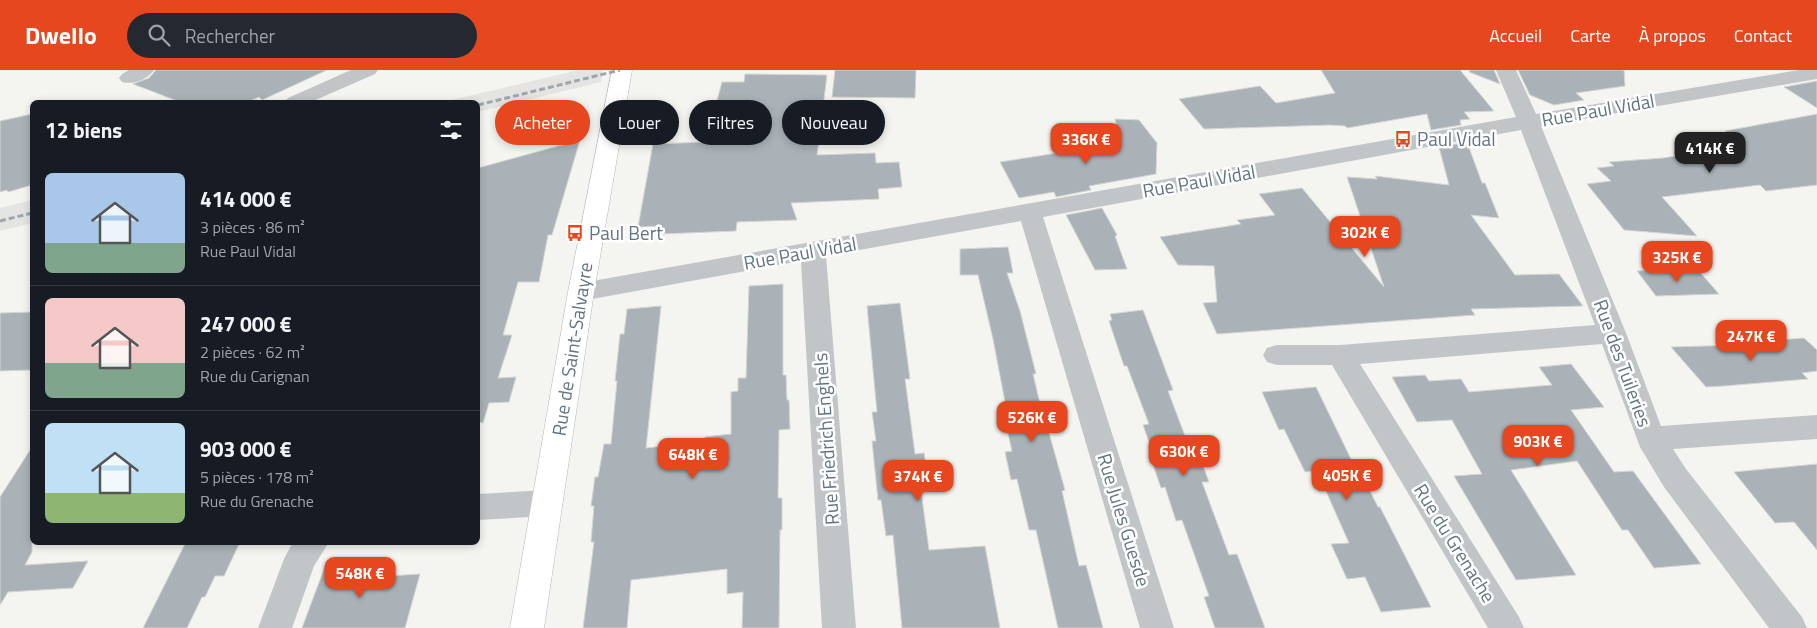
<!DOCTYPE html>
<html lang="fr">
<meta charset="utf-8">
<style>
:root{--surface:#171b24;--page:#242831;--text:#f1f3f6;--muted:#9ea1a6;--line:#363941;--accent:#e6471e}
body{margin:0;font-family:"Titillium Web",sans-serif;background:var(--page);color:var(--text);height:100vh;display:flex;flex-direction:column;font-size:19px;white-space:nowrap}
*{box-sizing:border-box;margin:0}
p{font-size:16px;color:var(--muted)}
.icon{flex:none;width:28px;height:28px;fill:none;stroke:currentColor;stroke-width:2;stroke-linecap:round;stroke-linejoin:round}
.map{position:relative;flex:1;overflow:hidden}
.drawer{position:absolute;left:30px;top:30px;width:450px;height:445px;display:flex;flex-direction:column;background:var(--surface);border-radius:8px;box-shadow:0 2px 8px #0003}
.drawer>*{flex:none}
.hud{position:absolute;left:495px;top:30px;width:475px;height:45px;display:flex;gap:10px}
.price{position:absolute;translate:-50% -42px;padding:0 11px;border-radius:10px;background:var(--accent);color:#fff;font-size:16px;line-height:32px;filter:drop-shadow(0 1px 2px #0008)}
.price::after{content:'';position:absolute;left:50%;top:30px;width:15px;height:11px;margin-left:-8px;background:inherit;clip-path:polygon(0 0,100% 0,50% 100%)}
.price.on{background:#222;color:#fff}
ul{padding:0;list-style:none}
li{display:flex;align-items:center;gap:15px;height:125px;padding:0 15px}
li+li{border-top:1px solid var(--line)}
li span{display:grid;place-items:center;flex:none;width:140px;height:100px;border-radius:8px;color:#555}
li>.icon{margin-inline-start:auto}
span .icon{width:60px;height:60px;fill:#fffc;stroke-width:1}
li b{font-size:21px}
h2{display:flex;justify-content:space-between;align-items:center;height:60px;padding:0 15px;font-size:21px}
.tag{padding:0 18px;border-radius:22px;background:var(--surface);box-shadow:0 2px 8px #0003;font-size:18px;line-height:45px}
.tag.on{background:var(--accent);color:#fff}
header{display:flex;align-items:center;gap:30px;box-sizing:border-box;height:70px;padding:0 25px;background:var(--accent);color:#fff}
header strong{font-size:24px}
nav{display:flex;gap:28px;margin-inline-start:auto;font-size:18px}
.search{width:350px;height:45px;background:var(--page);display:flex;align-items:center;gap:12px;box-sizing:border-box;padding:0 18px;border-radius:28px;color:var(--muted);font-size:19px}
.map>svg:first-child{display:block}
</style>
<header>
<strong>Dwello</strong>
<div class="search"><svg class="icon" aria-label="search" viewBox="0 0 24 24"><circle cx="10" cy="10" r="6"/><path d="M15 15l6 6"/></svg>Rechercher</div>
<nav><a>Accueil</a><a>Carte</a><a>À propos</a><a>Contact</a></nav>
</header>
<div class="map">
<svg width="1817" height="558" viewBox="0 0 1817 558">
<rect width="100%" height="100%" fill="#f4f4f0"/>
<path fill="#e4e5e3" d="M579 0H603L601 12 478 42V32H443Z
M32 130V153L0 161V138Z"/>
<path fill="#aab2b7" stroke="#d5d5d3" d="M156 0H327L262 30 259 27 248 32H180L133 14 149 8Z
M835 0H916L915 28 832 27Z
M1321 0H1460L1494 41 1464 42 1470 49 1460 50 1461 55 1431 60 1427 44 1347 58 1345 56 1330 55 1204 59 1179 29 1260 16 1276 33 1335 23Z
M1470 0H1494L1500 14 1469 2Z
M1518 0H1624L1625 16 1576 23 1584 30 1554 35 1530 25Z
M745 4 827 5 817 85 875 83 876 93 899 92 902 117 878 119 879 129 791 133 797 150 737 152 736 161 660 164 661 156 638 157 653 74 706 72 722 12H744Z
M1817 11V38L1784 17Z
M32 44V115L8 122 7 120 0 122V51Z
M1817 44V115L1766 121 1760 115 1662 127 1697 166 1624 160 1587 114 1611 111 1597 98 1614 96 1609 92 1663 88 1744 75 1725 61Z
M1115 49 1139 50 1157 73 1156 104 1089 116 1091 120 1056 127 1054 122 1019 128 1000 92 1121 73Z
M580 70 552 165H548L539 212H518L503 265H512L498 308 516 307 509 332 489 333 483 353 478 352V98Z
M1467 72 1482 113H1485L1499 148 1471 145 1515 205 1559 204 1583 236 1471 239 1475 245 1217 264 1203 233 1217 232 1214 196 1178 195 1160 167 1241 154 1237 150 1275 145 1259 124 1302 118 1384 217 1347 107 1377 109 1375 106 1449 115 1439 77Z
M1102 138 1117 165 1115 166 1127 199 1095 200 1066 145Z
M1008 177 1013 203H1007L1020 241 1036 304H1033L1047 363H1049L1065 420 1062 421 1079 496 1086 495 1103 558H1058L1036 460H1029L1017 409 1011 410 1005 382 1012 381 1002 338 1006 337 993 269 978 205H960V179Z
M1697 199 1719 224 1656 226 1637 201Z
M783 214V305H786L787 330H789L790 359 779 360 778 428H782V460H780L779 558H742L743 522 727 524V499L631 510 627 558H583L594 472H591L594 436H591L595 407H598L604 374H611L617 311H615L620 264H624L627 239 661 236 646 378 705 371V367L731 364V322L738 321V308H746L749 216Z
M900 233 910 309H905L915 384 924 383 929 412 920 413 929 480 985 476 1000 558H902L893 465 886 466 881 430H878L872 371H876L872 342H877L867 236Z
M1143 240 1173 320 1168 321 1191 382H1198L1209 412H1202L1229 485 1237 484 1265 558H1215L1204 527 1209 526 1182 450 1176 451 1165 417 1161 418 1150 386H1154L1143 355 1149 354 1127 296H1124L1109 251 1112 250 1110 244Z
M32 242V300L0 301V243Z
M1804 268 1817 280V301L1802 303 1808 309 1724 316 1706 317 1671 277 1741 275 1739 273Z
M1571 294 1604 337 1571 340 1614 402 1633 401 1701 494 1654 498 1628 460H1622L1577 391 1511 400 1576 505 1516 510 1454 406 1482 404 1452 350 1417 352 1392 307 1425 305 1429 311 1461 309 1469 322 1552 315 1539 297Z
M1316 317 1364 416 1368 417 1378 437H1380L1431 537 1381 542 1365 507 1347 509 1331 474 1349 473 1326 421H1319L1311 401 1305 402 1284 359 1279 360 1262 322Z
M32 377V482L25 495 88 491 73 518 8 522 0 535V427Z
M1817 394V480L1794 452 1775 453 1734 402Z
M186 472H240L224 506H215L205 527H202L187 558H143Z
M365 488 358 508 420 504 405 558H302L327 491Z"/>
<g fill="none" stroke-linecap="round" stroke-linejoin="round">
<g stroke="#b3b9bd" stroke-width="1">
<path id="secondary" d="M612 0H632L594 222 544 558H510L568 222Z"/>
</g>
<path fill="#c1c5c8" fill-rule="evenodd" d="M129 0H154C147 10 133 15 122 12L119 8 122 4Z
M351 0H378L375 4 311 32H284L288 28Z
M1496 0H1516L1536 44 1799 0H1817V9L1541 56 1626 263 1661 356 1817 345V369L1673 379 1686 399 1802 547 1807 558H1769L1664 417 1640 377 1602 274 1360 294 1519 547 1524 558H1488L1332 295H1277L1267 292 1263 285 1267 278 1277 275H1340L1595 255 1521 60 1043 147 1174 558H1140L1021 151 826 186 856 558H822L801 191 581 231 572 228 568 222 572 216 581 213 1516 47Z
M547 420 558 424 563 433 558 442 547 446 478 450V424Z
M293 472H329L314 496 292 558H258L284 489Z"/>
<use href="#secondary" fill="#fff" fill-rule="evenodd"/>
<path stroke="#9fa6ac" stroke-width="3" stroke-dasharray="6 3" stroke-linecap="butt" d="M478 35 620 0
M0 151 32 143"/>
</g>
<defs>
<g id="bus-bare" transform="scale(1.35)"><path d="M-5-6H5V4H4V6H2V4H-2V6H-4V4H-5ZM-3.5-4V0h7V-4ZM-3.5 1.2v1.5H-2V1.2ZM2 1.2v1.5H3.5V1.2Z" fill="#e6471e" stroke="#fff" stroke-width="2.5" paint-order="stroke"/></g>
</defs>
<g fill-rule="evenodd">
<use href="#bus-bare" x="1403" y="69"/>
<use href="#bus-bare" x="575" y="163"/>
</g>
<g text-anchor="middle" stroke-width="5" stroke-linejoin="round" paint-order="stroke">
<g font-size="19" fill="#627482" stroke="#fff">
<text transform="translate(1598 40) rotate(-10)" y="7">Rue Paul Vidal</text>
<text transform="translate(1199 111) rotate(-10)" y="7">Rue Paul Vidal</text>
<text transform="translate(800 183) rotate(-10)" y="7">Rue Paul Vidal</text>
<text transform="translate(572 279) rotate(-81)" y="7">Rue de Saint-Salvayre</text>
<text transform="translate(1623 293) rotate(70)" y="7">Rue des Tuileries</text>
<text transform="translate(826 369) rotate(-94)" y="7">Rue Friedrich Enghels</text>
<text transform="translate(1124 450) rotate(73)" y="7">Rue Jules Guesde</text>
<text transform="translate(1455 473) rotate(58)" y="7">Rue du Grenache</text>
</g>
<g font-size="19" fill="#627482" stroke="#fff" text-anchor="start">
<text x="1417" y="76">Paul Vidal</text>
<text x="589" y="170">Paul Bert</text>
</g>
</g>
</svg>
<b class="price" style="left:1086px;top:95px">336K €</b>
<b class="price on" style="left:1710px;top:104px">414K €</b>
<b class="price" style="left:1365px;top:188px">302K €</b>
<b class="price" style="left:1677px;top:213px">325K €</b>
<b class="price" style="left:1751px;top:292px">247K €</b>
<b class="price" style="left:1032px;top:373px">526K €</b>
<b class="price" style="left:1538px;top:397px">903K €</b>
<b class="price" style="left:1184px;top:407px">630K €</b>
<b class="price" style="left:693px;top:410px">648K €</b>
<b class="price" style="left:1347px;top:431px">405K €</b>
<b class="price" style="left:918px;top:432px">374K €</b>
<b class="price" style="left:360px;top:529px">548K €</b>
<div class="hud">
<a class="tag on">Acheter</a>
<a class="tag">Louer</a>
<a class="tag">Filtres</a>
<a class="tag">Nouveau</a>
</div>
<section class="drawer">
<h2>12 biens<svg class="icon" aria-label="filters" viewBox="0 0 24 24"><path d="M4 7h16M4 17h16"/><circle cx="9" cy="7" r="2"/><circle cx="15" cy="17" r="2"/></svg></h2>
<ul>
<li><span style="background:linear-gradient(#a9c7e8 70%,#7fa58c 0)"><svg class="icon" aria-label="home" viewBox="0 0 24 24"><path d="M3 11l9-7 9 7M6 9v11h12V9"/></svg></span><div><b>414 000 €</b><p>3 pièces · 86 m²</p><p>Rue Paul Vidal</p></div></li>
<li><span style="background:linear-gradient(#f6c9c9 65%,#7fa58c 0)"><svg class="icon" aria-label="home" viewBox="0 0 24 24"><path d="M3 11l9-7 9 7M6 9v11h12V9"/></svg></span><div><b>247 000 €</b><p>2 pièces · 62 m²</p><p>Rue du Carignan</p></div></li>
<li><span style="background:linear-gradient(#bfe0f5 70%,#8fb573 0)"><svg class="icon" aria-label="home" viewBox="0 0 24 24"><path d="M3 11l9-7 9 7M6 9v11h12V9"/></svg></span><div><b>903 000 €</b><p>5 pièces · 178 m²</p><p>Rue du Grenache</p></div></li>
</ul>
</section>
</div>
